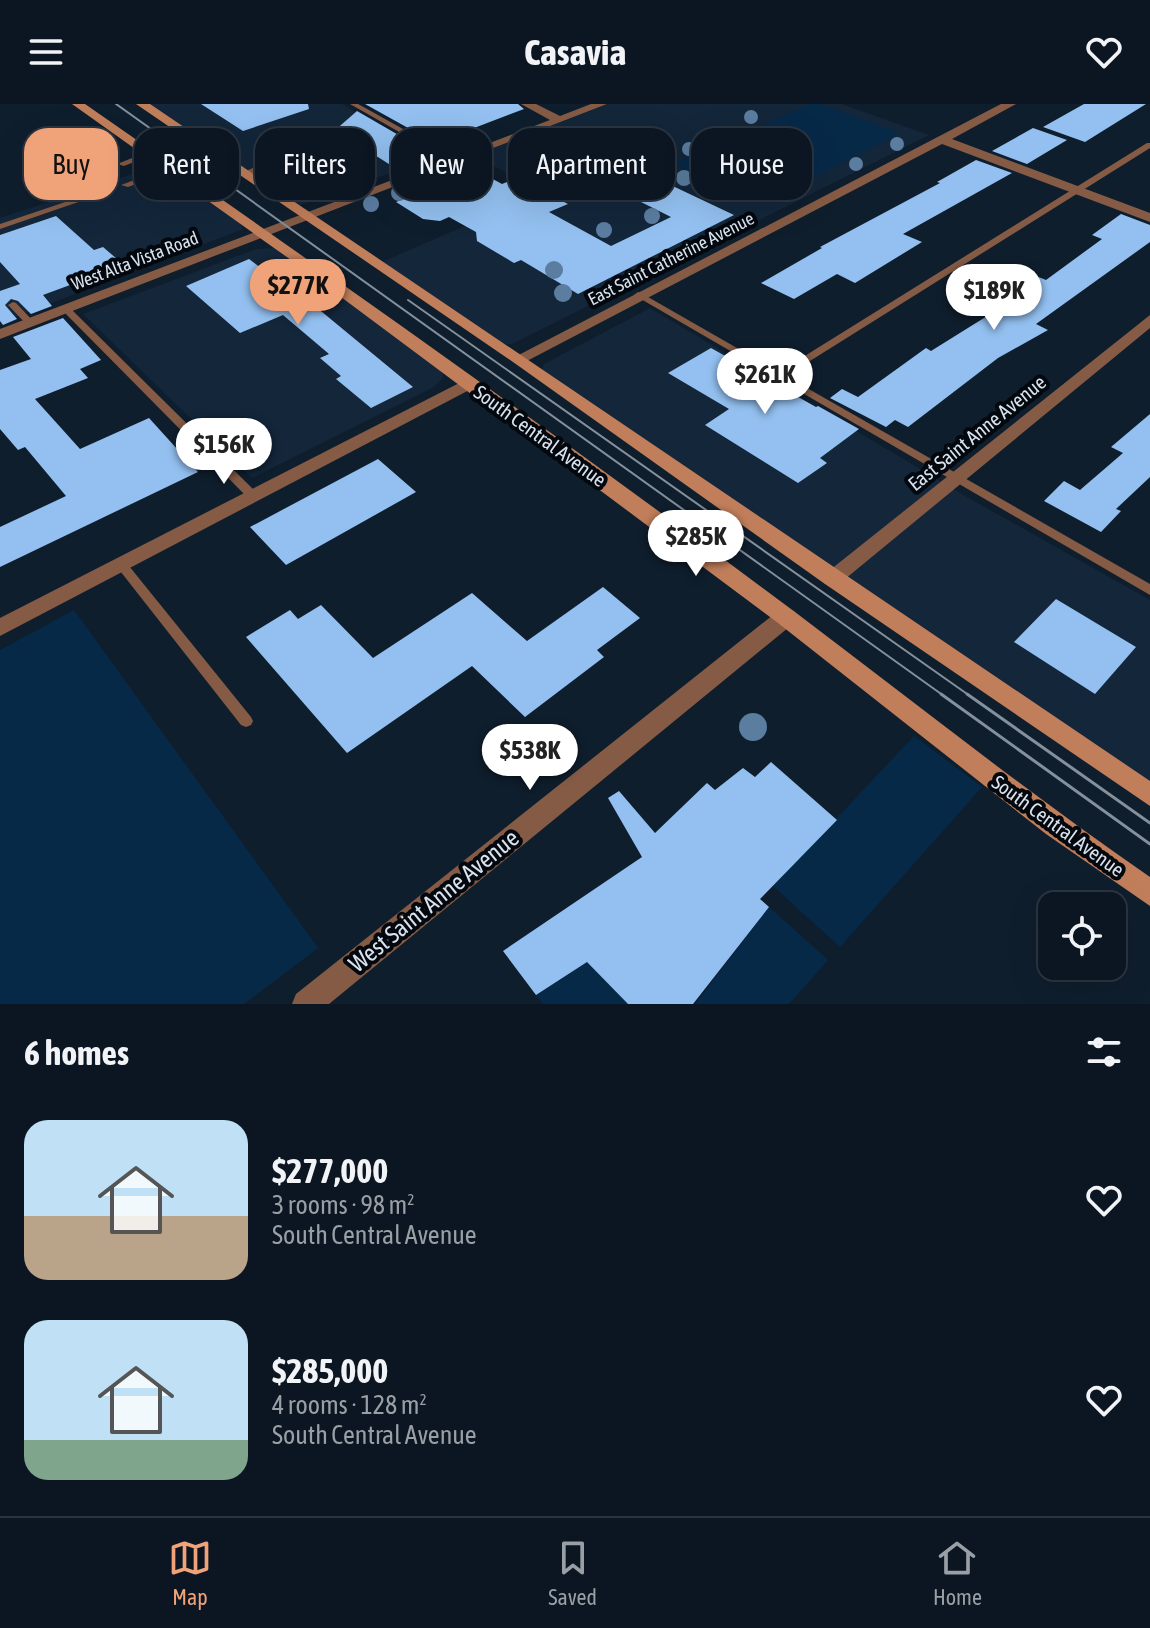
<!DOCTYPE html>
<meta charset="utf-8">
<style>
:root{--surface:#0b1622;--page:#19232f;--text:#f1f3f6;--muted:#9a9fa5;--line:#2b3540;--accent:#f0a279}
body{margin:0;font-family:"Asap Condensed",sans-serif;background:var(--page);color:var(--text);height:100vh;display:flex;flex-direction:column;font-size:30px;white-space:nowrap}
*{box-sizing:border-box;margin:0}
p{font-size:26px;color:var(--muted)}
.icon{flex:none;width:44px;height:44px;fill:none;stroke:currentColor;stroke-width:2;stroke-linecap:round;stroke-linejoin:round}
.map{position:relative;height:900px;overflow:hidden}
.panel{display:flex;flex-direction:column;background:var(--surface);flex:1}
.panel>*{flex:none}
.hud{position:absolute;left:24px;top:24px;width:1102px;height:72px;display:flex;gap:16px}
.buttons{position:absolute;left:1038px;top:788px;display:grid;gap:16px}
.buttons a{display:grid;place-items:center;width:88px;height:88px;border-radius:16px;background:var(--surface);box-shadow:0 8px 32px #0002,0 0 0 2px var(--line);font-size:40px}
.price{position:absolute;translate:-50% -68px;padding:0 18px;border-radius:28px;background:#fff;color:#222;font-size:26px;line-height:52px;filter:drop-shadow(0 2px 4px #0008)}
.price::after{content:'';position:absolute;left:50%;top:48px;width:24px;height:18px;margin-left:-12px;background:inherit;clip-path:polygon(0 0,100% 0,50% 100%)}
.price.current{background:var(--accent);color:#111}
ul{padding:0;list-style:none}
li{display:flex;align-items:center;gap:24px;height:200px;padding:0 24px}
li span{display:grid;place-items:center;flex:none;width:224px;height:160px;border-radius:24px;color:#555}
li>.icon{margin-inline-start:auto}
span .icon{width:96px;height:96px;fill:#fffc;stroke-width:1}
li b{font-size:34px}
h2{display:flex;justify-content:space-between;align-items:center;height:96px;padding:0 24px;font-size:34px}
.pill{padding:0 28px;border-radius:24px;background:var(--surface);box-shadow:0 8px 32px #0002,0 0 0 2px var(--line);font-size:28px;line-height:72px}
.pill.current{background:var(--accent);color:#111}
header{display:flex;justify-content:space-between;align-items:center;height:104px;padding:0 24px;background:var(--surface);font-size:36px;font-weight:700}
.dock{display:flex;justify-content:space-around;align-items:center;height:112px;border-top:2px solid var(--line);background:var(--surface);font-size:22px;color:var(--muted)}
.dock a{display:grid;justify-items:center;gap:4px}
.dock .current{color:var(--accent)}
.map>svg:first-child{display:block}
</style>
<header><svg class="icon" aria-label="menu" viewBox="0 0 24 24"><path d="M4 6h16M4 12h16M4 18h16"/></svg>Casavia<svg class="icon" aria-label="heart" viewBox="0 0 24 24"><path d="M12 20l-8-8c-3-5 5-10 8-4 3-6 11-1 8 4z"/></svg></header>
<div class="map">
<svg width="1150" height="900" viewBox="0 0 1150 900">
<rect width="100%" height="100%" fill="#0f1e2d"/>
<path fill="#13263a" d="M148 0H342L435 53 298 102Z
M608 0H842L929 31 512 240 495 239 377 160 545 87 472 52Z
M163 60 240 119 243 125 0 219V114Z
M274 144 442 266 443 274 434 283 252 374 83 210 256 145Z
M650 204 969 394 1150 496V689L542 266 544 260Z"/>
<path fill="#072948" d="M810 0H819L900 29 763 99 674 60Z
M74 506 318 844 244 900H0V546Z
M914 632 982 683 840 843 773 782Z
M769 803 828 856 789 900H695Z
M587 858 628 900H543L536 891Z"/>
<path fill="#93c0f0" d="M201 0H308L309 5 243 27Z
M365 0H518L524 5 435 39Z
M1084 0H1146L1085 38 1043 23Z
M357 7 440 55 403 69 370 48 360 60 346 64 323 67 293 63Z
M1033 24 1067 36 1027 60 992 47Z
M976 56 1012 69 903 130 922 138 855 179 837 170 794 195 761 179 822 144 820 143 940 79 937 78Z
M622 58 734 111 578 190 521 156 514 159 477 137 476 128 449 113 440 117 423 115 396 98 429 84 417 77 463 59 502 80 517 74 568 100 549 108 611 142 671 113 589 72Z
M1121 110 1150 121V138L1036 220 1048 226 998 254 908 323 895 316 886 323 830 294 842 285 858 293 926 244 931 247 1016 194 1003 188 1031 170 1046 176 1102 135 1092 131Z
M56 112 94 146 103 143 124 161 43 191 52 202 31 210 18 197 11 195 5 201 17 215 3 221 0 217V187L20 180 0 158V131Z
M249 155 307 199 310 198 413 283 371 304 336 275 341 272 320 254 329 250 283 211 240 229 186 182Z
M63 214 101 256 80 265 88 274 35 295 80 345 149 314 198 368 0 463V423L66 392 25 343 18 346 0 325V266L31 255 13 233Z
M711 244 816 303 818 302 859 325 820 354 827 359 798 379 705 321 729 305 668 269Z
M1150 310V373L1116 405 1121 407 1101 428 1044 397 1064 377 1080 386 1123 349 1111 343Z
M378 355 416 388 286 461 250 423Z
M603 483 640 514 597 546 604 553 525 613 472 562 347 649 246 533 290 506 298 515 321 501 373 554 472 489 527 537Z
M1056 495 1136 543 1095 590 1014 538Z
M771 658 837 716 760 795 769 803 693 900H628L587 858 536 891 503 847 642 753 608 694 619 687 655 729 707 679 715 686 743 664 755 673Z"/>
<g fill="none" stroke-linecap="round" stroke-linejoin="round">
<path fill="#855b45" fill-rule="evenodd" d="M350 0H358L459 56 452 58Z
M1147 39H1150V44L786 272 1150 480V491L634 191 638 188 641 189 779 268Z
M145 49 152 51 124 62 117 60Z
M270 57 277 59 248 71 241 69Z
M167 64 174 66 128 83 121 81Z
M83 92 90 94 0 125V120Z
M13 198 16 199 33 217V221H27L10 203 8 201Z
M66 202 69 203 256 388 258 391 256 394H248L63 207V203Z
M121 456 125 457 251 613 253 617 251 621 246 623 241 621 117 463 115 460Z"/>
<path fill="#855b45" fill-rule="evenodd" d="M521 0H536L560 12 591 0H607L0 235V225L550 16Z
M1001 0H1016L952 35 1150 109V118L942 40 525 258 519 260 511 255Z
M1150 211V224L839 480H825L822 475 825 470Z
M469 274 477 279 475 283 0 532V514Z
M786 505 794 507 797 513 794 519 329 900H292L296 890 778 507Z"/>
<path fill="#c17e5a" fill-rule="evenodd" d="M72 0H85C324 166 562 334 795 508 913 597 1028 689 1150 773V802L1046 730 778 519 298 161Z
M136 0H150L1150 677V702L825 480 513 258Z"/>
<path stroke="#84909c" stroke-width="2" d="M116 0 944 592
M408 196 970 592"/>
<path stroke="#84909c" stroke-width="3" d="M941 590 1150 740
M967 590 1150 719"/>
</g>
<g fill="#5b7da0">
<circle cx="751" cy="13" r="7"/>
<circle cx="714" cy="36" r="7"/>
<circle cx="897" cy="40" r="7"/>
<circle cx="689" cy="45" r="7"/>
<circle cx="856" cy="60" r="7"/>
<circle cx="659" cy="61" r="7"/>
<circle cx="464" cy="69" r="8"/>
<circle cx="684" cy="74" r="8"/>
<circle cx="438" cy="80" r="8"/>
<circle cx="399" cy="89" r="8"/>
<circle cx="371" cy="100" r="8"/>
<circle cx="652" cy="112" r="8"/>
<circle cx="604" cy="126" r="8"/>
<circle cx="554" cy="166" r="9"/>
<circle cx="563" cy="189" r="9"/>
<circle cx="753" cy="623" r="14"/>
</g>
<g text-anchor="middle" stroke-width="8" stroke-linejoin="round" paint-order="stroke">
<g font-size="18" fill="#d9e2ed" stroke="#03070e">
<text transform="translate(671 155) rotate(-27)" y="6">East Saint Catherine Avenue</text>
<text transform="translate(135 157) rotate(-21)" y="6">West Alta Vista Road</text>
</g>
<g font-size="20" fill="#d9e2ed" stroke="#03070e">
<text transform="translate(977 329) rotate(-39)" y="7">East Saint Anne Avenue</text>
<text transform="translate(540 332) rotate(36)" y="7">South Central Avenue</text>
<text transform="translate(1058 722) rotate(36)" y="7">South Central Avenue</text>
</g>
<g font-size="24" fill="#d9e2ed" stroke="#03070e">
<text transform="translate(434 797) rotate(-39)" y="8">West Saint Anne Avenue</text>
</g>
</g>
</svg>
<div class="buttons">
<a><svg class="icon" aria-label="locate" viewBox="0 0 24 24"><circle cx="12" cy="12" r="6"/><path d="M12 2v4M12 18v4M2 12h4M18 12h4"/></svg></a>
</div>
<b class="price current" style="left:298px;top:223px">$277K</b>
<b class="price" style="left:994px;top:228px">$189K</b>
<b class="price" style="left:765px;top:312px">$261K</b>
<b class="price" style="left:224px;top:382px">$156K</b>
<b class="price" style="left:696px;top:474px">$285K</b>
<b class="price" style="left:530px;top:688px">$538K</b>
<div class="hud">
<a class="pill current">Buy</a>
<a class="pill">Rent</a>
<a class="pill">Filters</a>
<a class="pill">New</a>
<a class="pill">Apartment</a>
<a class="pill">House</a>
</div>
</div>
<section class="panel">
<h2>6 homes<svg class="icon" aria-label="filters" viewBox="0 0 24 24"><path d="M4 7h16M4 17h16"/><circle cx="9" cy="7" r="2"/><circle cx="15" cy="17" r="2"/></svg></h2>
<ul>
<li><span style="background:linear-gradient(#bfe0f5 60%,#b9a48a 0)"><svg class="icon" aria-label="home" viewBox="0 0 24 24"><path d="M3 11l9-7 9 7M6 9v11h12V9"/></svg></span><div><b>$277,000</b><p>3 rooms · 98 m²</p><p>South Central Avenue</p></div><svg class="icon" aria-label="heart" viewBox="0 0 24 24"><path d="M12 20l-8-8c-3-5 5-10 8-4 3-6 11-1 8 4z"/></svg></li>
<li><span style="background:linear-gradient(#bfe0f5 75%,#7fa58c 0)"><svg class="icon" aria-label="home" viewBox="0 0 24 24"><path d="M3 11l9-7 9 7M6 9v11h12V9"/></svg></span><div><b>$285,000</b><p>4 rooms · 128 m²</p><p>South Central Avenue</p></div><svg class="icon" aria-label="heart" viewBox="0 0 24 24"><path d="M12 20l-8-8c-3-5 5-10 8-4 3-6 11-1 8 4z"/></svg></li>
</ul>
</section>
<nav class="dock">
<a class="current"><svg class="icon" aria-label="map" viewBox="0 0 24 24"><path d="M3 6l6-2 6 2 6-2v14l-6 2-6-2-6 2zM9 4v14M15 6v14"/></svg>Map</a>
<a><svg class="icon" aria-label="saved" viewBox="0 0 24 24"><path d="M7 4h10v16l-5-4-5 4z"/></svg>Saved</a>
<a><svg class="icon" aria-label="home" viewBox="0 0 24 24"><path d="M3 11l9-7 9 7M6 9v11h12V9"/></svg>Home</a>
</nav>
